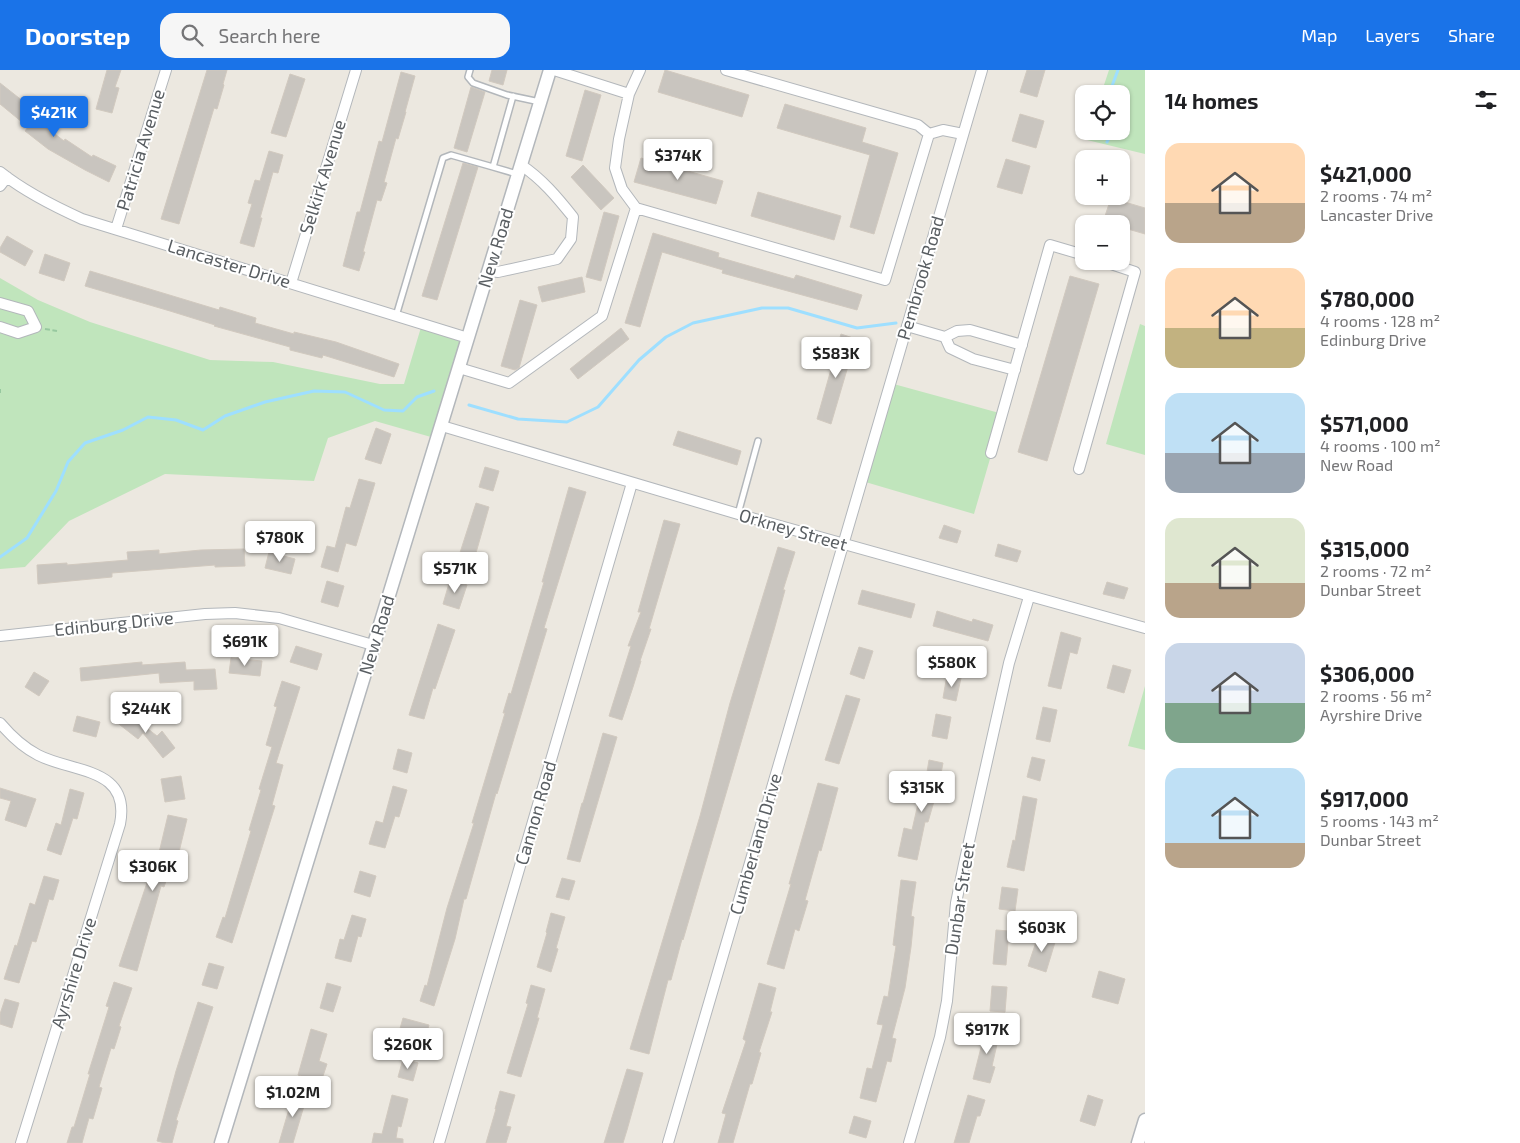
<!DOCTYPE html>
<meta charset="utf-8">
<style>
:root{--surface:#fff;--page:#f6f6f6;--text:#202124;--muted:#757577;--accent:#1a73e8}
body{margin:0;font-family:"Exo 2",sans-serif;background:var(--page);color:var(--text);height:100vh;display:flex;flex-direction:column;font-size:19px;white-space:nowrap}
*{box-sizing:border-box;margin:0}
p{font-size:16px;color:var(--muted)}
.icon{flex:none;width:28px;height:28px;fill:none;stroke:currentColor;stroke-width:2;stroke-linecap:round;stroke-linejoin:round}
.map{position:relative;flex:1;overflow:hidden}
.panel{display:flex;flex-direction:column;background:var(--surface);width:375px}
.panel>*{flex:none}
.controls{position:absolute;left:1075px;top:15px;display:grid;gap:10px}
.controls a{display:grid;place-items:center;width:55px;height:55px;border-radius:10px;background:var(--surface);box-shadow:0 1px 4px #0004;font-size:25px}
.price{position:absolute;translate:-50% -42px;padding:0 11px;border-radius:5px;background:#fff;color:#222;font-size:16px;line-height:32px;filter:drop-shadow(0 1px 2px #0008)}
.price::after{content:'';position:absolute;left:50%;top:30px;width:15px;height:11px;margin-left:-8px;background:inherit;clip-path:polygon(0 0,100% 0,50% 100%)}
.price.active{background:var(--accent);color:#fff}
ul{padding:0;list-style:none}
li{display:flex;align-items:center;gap:15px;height:125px;padding:0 20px}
li span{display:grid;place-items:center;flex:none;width:140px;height:100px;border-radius:15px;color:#555}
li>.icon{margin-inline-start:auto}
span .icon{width:60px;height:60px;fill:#fffc;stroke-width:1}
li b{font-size:21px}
h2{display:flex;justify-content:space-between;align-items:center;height:60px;padding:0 20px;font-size:21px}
header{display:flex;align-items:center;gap:30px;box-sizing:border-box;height:70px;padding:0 25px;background:var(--accent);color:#fff}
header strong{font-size:24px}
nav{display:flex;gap:28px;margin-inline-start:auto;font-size:18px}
.search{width:350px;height:45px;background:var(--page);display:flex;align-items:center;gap:12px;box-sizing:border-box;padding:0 18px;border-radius:15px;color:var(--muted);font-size:19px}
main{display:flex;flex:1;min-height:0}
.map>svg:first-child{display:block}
</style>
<header>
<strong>Doorstep</strong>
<div class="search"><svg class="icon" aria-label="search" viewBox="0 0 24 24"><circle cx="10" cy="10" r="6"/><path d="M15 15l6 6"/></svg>Search here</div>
<nav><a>Map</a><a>Layers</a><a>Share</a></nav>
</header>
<main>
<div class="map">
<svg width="1145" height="1073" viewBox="0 0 1145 1073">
<rect width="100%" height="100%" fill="#ece8e0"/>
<path fill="#c0e5bc" d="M1109 0H1145V84L1087 70 1090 61H1121V24H1101Z
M0 208 38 230 90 252 210 290 273 292 380 314H404L422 254 468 268 438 369 375 351 328 368 314 411 165 404 69 451 25 497 0 499Z
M1140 254 1145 256V385L1106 374Z
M890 313 1003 344 974 444 862 411Z
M1145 616V680L1128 676Z"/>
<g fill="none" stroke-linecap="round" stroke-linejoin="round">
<path stroke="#9edfff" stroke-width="3" d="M1109 24 1118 0
M1107 72 1110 66V61
M469 335 518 349 567 352 598 337 639 290 666 267 693 253 762 238H788L857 258 896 253
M0 487 27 468 56 421 68 392 85 373 123 360 148 347 176 350 203 360 225 346 265 332 314 321 345 322 384 340 403 341 417 327 434 321"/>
</g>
<path fill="#c9c5bf" stroke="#d1c9bf" d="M107 0H121L115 17 119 18 112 43 96 39Z
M207 0H227L223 14 224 15 217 39 214 38 179 154 161 149Z
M492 0H507L503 15 489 11Z
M665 0 749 25 742 47 658 22Z
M1027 0H1045L1037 27 1020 22Z
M401 2 415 6 405 42H406L398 69 396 68 384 112 387 113 381 131 377 130 363 182H365L359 201 343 196 357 142H360L379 71 382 72Z
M290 4 305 9 286 67 271 63Z
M0 13 33 39 29 44 64 71 65 69 92 87 93 85 116 96 109 112 85 100 48 79 25 61 28 57 0 34Z
M471 17 485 22 467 82 454 78Z
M585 20 601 25 582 91 566 86Z
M785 34 866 58 862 72 898 83 874 164 850 157 870 85 777 58Z
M1020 44 1044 51 1036 78 1012 71Z
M269 81 283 85 278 103 273 102 260 148H262L254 177 240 173 252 134 248 133 255 110 260 111Z
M641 88 723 111 716 134 634 112Z
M1006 89 1030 96 1022 124 997 117Z
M463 93 478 97 437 230 422 226Z
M583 95 614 128 601 140 571 107Z
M758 122 841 146 834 170 751 146Z
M1111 128 1145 138V164L1121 157V154H1111L1103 152Z
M604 142 619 146 601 211 586 207Z
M653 163 719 183 718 187 794 209 796 205 862 225 857 240 722 203 723 200 662 182 640 257 625 253Z
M7 166 33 181 25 196 0 182V178Z
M45 184 70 193 64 211 39 203Z
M90 201 219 240 220 237 256 248 255 253 294 264V262L336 272 399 294 394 307 323 285 322 288 290 280V277L214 256 215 255 170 241 85 216Z
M1070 206 1099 214 1047 391 1018 382Z
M582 207 585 222 542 232 538 217Z
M520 230 537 235 519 298 515 300 501 296Z
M621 258 629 269 578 309 570 299Z
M841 264 856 269 831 354 817 349Z
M376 358 391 364 381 394 365 389Z
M678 361 741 381 737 395 673 375Z
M485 397 499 401 493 421 479 417Z
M359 409 375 413 356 476 346 473 338 502 321 497 327 476 335 478 346 437 350 438Z
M569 417 586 422 544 558 547 559 505 698 497 724 496 723 466 829H464L455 869 434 936 420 931 425 915 427 916 447 838 474 753H472L505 643H503L509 623 511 624 544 512H542Z
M476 433 489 437 472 497 457 492Z
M664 450 680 454 649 559H651L640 591H641L633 617 622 650 609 646 631 576H628L641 542H638Z
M944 455 961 461 957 473 939 468Z
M998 474 1021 481 1017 492 995 486Z
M778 477 795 482 783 520H785L774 560 683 870 682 869 671 910H668L649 984 630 979 700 746 730 633Z
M244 479 245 496 215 497V495L112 503V507L38 514 37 495 67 493V495L128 490 127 482 159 480V484L201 480Z
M269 482 295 489 291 504 265 498Z
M450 510 467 515 459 539 443 534Z
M327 511 344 516 338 537 321 532Z
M1107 512 1128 518 1124 529 1103 524Z
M862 520 915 534 911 548 858 534Z
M937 541 972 552 973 549 993 555 988 571 933 556Z
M438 554 455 560 435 619 433 618 424 649 409 645Z
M1061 562 1081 568 1077 584 1070 582 1061 619 1048 616Z
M296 576 322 584 317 600 290 592Z
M859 577 873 581 864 609 850 604Z
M231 588 262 591 260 606 229 603Z
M142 592V595L185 592 186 600 215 599 217 619 194 620V611L160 613 159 603 81 611 80 598Z
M1113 595 1131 600 1124 623 1107 618Z
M34 602 49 611 39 626 25 617Z
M947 605 961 608 956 631 943 628Z
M282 611 300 617 276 693 283 695 272 735 275 736 232 873 216 867 223 847 225 848 251 761 249 760 261 720 259 719 272 677 266 675 277 637 274 636Z
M846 625 860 629 839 694 825 690Z
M1043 637 1057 640 1050 672 1036 669Z
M124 640 157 666 162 661 175 678 163 688 143 663 138 669 115 651Z
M936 644 951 647 947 669 932 666Z
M77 646 100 652 96 667 73 661Z
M603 663 617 667 580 792 567 789 582 733H583Z
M398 679 412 683 407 703 393 699Z
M1032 687 1045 690 1040 711 1027 707Z
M929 690 943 693 939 714 928 752H925L917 790 898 786 904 758 912 760 920 725 923 726Z
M181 706 185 729 165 732 161 709Z
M818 713 838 718 821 781 819 780 805 830 808 831 799 861 795 859 784 899 767 894 791 814H789Z
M393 716 407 720 399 747 395 746 385 778 369 774 376 751 383 753Z
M0 718 36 729 26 757 5 750 11 731 0 728Z
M70 719 84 723 77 749 73 748 61 785 47 780 56 753 61 755Z
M1023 726 1037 729 1024 801 1007 797 1013 770 1015 771Z
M168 745 187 749 179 782 176 781 164 817 161 816 137 901 119 896 156 786 158 787Z
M360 801 376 806 370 827 354 822Z
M44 806 59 810 53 830 49 829 36 872 32 871 19 913 4 909 15 875 17 876 30 833 35 835Z
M562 808 575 811 569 830 556 827Z
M901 810 916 812 911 846 914 847 911 877 905 918 892 968 896 969 891 992 887 991 876 1032 860 1028 867 998 872 999 883 955 877 954 884 926 888 927 896 876 893 875Z
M1002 817 1018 819 1015 841 999 839Z
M551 843 565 847 556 878 558 879 551 902 537 897 547 863 546 862Z
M352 845 366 849 361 867 358 866 351 892 335 888 340 869 344 870Z
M996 860 1009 861 1006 895 993 894Z
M1039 863 1056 869 1046 902 1028 896Z
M209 893 224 897 217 919 202 915Z
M1099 901 1125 909 1118 934 1092 927Z
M114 912 132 918 119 956 121 957 114 979 111 978 99 1017 102 1018 93 1049 89 1048 82 1073H67L72 1057H74L90 1004H88L109 937 106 936Z
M327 913 341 917 333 942 320 938Z
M759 913 776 918 770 942H772L759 982 761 983 752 1014H750L733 1073H718L726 1044 722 1043 746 971 743 969Z
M531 915 545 919 537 948H539L521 1007 507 1003 528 934 526 933Z
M992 916 1007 917 1005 942 990 941Z
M5 929 19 933 12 958 0 954V944Z
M198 932 213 937 176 1050 178 1051 172 1073H165L157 1071 176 1001Z
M403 948 429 955 425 969 399 962Z
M987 954 1001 957 992 996 995 997 990 1013 973 1009Z
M311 959 327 964 319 991 327 994 321 1012 298 1005Z
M403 989 418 993 413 1011 398 1007Z
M627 999 643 1003 627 1060 623 1073H604Z
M500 1021 515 1025 506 1056 511 1057 506 1073H486L496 1039H495Z
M294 1022 307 1026 293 1073H279Z
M392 1025 408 1029 401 1057 398 1056 396 1068 403 1069V1073H372L374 1063 382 1064Z
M968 1025 985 1030 980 1046H977L969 1073H954Z
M1088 1025 1103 1030 1095 1056 1080 1051Z
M854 1046 871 1051 866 1068 849 1063Z"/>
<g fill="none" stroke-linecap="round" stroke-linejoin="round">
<g stroke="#b3b7bb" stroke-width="8">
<path id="service" d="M470 0 468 7 473 13 507 25 540 32
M513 26 493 97 517 104
M396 246 443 88 451 85 493 97
M738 444 758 371"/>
</g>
<g stroke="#b3b7bb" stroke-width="12">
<path id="minor" d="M554 0 629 24
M929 64 943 60 963 64
M0 102C25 122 53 136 82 149L468 268
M0 116 7 107
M636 138 885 210 929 64 918 55 726 0
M116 159 166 0
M489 201 498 202 557 189 571 169 573 147C557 127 542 109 521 95
M291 213 356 0
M0 233 28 241 36 257 18 263 0 257
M907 256 945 267 957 261 970 260 1022 275
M945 267 950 278 973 289 1015 300
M459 298 509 313 602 246 636 138 622 119 615 98 619 69 629 24 640 0
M442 356 755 449 1145 558
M991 383 1050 175 1084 185
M1079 399 1135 202 1102 191
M0 566 205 544 235 543 279 548 373 575
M0 653C11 666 22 677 38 685 73 703 131 697 120 754L21 1073
M439 1073 632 413
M668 1073 982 0
M909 1073 940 967 947 931 956 833 964 794 1009 593 1029 527"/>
</g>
<g stroke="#b3b7bb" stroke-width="15">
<path id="tertiary" d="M221 1073 550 0
M1138 1073 1145 1050"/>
</g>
<path stroke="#97c89f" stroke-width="2" stroke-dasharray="5 2.5" stroke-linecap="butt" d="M45 259 57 261
M0 319V323"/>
<use href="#service" stroke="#fff" stroke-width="5"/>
<use href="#minor" stroke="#fff" stroke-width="10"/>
<use href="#tertiary" stroke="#fff" stroke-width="12"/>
</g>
<g text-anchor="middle" stroke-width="4" stroke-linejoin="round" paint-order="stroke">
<g font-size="18" fill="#595e62" stroke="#fff">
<text transform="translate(141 80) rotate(-73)" y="6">Patricia Avenue</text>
<text transform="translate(323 107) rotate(-73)" y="6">Selkirk Avenue</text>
<text transform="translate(496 178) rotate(-73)" y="6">New Road</text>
<text transform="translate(229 194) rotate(17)" y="6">Lancaster Drive</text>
<text transform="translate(921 208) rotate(-74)" y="6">Pembrook Road</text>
<text transform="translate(793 460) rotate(16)" y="6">Orkney Street</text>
<text transform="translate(114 554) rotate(-6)" y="6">Edinburg Drive</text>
<text transform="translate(377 565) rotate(-73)" y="6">New Road</text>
<text transform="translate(536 743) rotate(-74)" y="6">Cannon Road</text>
<text transform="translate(756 774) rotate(-74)" y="6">Cumberland Drive</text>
<text transform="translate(960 829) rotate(-81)" y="6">Dunbar Street</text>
<text transform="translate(74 903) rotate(-73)" y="6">Ayrshire Drive</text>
</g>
</g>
</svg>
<div class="controls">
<a><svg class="icon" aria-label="locate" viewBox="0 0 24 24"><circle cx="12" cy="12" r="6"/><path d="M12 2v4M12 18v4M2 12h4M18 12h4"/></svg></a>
<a>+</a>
<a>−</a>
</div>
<b class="price active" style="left:54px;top:68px">$421K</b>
<b class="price" style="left:678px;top:111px">$374K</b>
<b class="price" style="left:836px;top:309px">$583K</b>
<b class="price" style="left:280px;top:493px">$780K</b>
<b class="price" style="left:455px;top:524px">$571K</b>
<b class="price" style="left:245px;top:597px">$691K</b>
<b class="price" style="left:952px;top:618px">$580K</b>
<b class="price" style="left:146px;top:664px">$244K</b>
<b class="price" style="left:922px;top:743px">$315K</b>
<b class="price" style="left:153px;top:822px">$306K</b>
<b class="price" style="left:1042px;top:883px">$603K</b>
<b class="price" style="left:987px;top:985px">$917K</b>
<b class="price" style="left:408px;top:1000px">$260K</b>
<b class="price" style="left:293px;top:1048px">$1.02M</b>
</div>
<section class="panel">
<h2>14 homes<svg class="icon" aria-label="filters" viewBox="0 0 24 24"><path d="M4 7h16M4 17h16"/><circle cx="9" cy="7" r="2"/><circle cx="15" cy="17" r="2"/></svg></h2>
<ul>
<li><span style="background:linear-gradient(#ffd9b3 60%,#b9a48a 0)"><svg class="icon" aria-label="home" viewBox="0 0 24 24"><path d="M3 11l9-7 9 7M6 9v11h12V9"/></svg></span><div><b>$421,000</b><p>2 rooms · 74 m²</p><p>Lancaster Drive</p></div></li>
<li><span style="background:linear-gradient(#ffd9b3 60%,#c2b280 0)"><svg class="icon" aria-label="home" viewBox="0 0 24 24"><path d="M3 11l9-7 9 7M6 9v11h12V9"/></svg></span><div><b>$780,000</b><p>4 rooms · 128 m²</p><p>Edinburg Drive</p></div></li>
<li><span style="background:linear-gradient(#bfe0f5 60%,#9aa5b1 0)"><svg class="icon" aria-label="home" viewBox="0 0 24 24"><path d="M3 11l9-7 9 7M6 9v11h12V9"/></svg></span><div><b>$571,000</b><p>4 rooms · 100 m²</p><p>New Road</p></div></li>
<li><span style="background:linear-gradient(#dfe7d0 65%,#b9a48a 0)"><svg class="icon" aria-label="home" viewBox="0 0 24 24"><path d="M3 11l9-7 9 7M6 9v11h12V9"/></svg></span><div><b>$315,000</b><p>2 rooms · 72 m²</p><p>Dunbar Street</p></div></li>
<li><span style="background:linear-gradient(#c9d6e8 60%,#7fa58c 0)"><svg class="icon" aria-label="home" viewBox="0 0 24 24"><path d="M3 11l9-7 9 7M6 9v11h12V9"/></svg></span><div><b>$306,000</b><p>2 rooms · 56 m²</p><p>Ayrshire Drive</p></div></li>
<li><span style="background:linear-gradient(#bfe0f5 75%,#b9a48a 0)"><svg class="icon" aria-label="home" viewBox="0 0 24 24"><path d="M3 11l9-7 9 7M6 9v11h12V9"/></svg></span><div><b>$917,000</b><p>5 rooms · 143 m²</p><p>Dunbar Street</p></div></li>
</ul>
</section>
</main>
